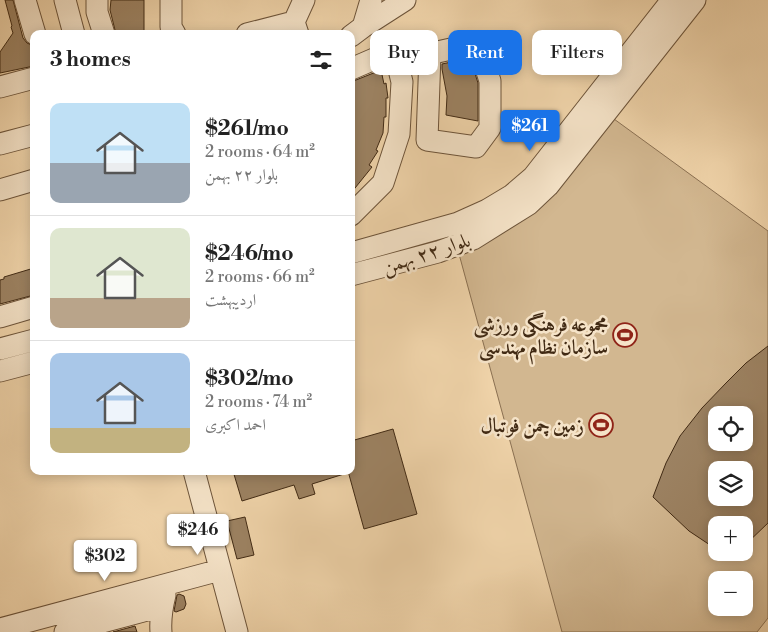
<!DOCTYPE html>
<meta charset="utf-8">
<style>
:root{--surface:#fff;--page:#f2f2f2;--text:#222;--muted:#767676;--line:#e0e0e0;--accent:#1a73e8}
body{margin:0;font-family:"Libre Bodoni",Amiri,serif;background:var(--page);color:var(--text);height:100vh;display:flex;flex-direction:column;font-size:19px;white-space:nowrap}
*{box-sizing:border-box;margin:0}
p{font-size:16px;color:var(--muted)}
.icon{flex:none;width:28px;height:28px;fill:none;stroke:currentColor;stroke-width:2;stroke-linecap:round;stroke-linejoin:round}
.map{position:relative;flex:1;overflow:hidden}
.details{position:absolute;left:30px;top:30px;width:325px;height:445px;display:flex;flex-direction:column;background:var(--surface);border-radius:10px;box-shadow:0 2px 12px #0003}
.details>*{flex:none}
.guide{position:absolute;left:370px;top:30px;width:322px;height:45px;display:flex;gap:10px}
.buttons{position:absolute;left:708px;top:406px;display:grid;gap:10px}
.buttons a{display:grid;place-items:center;width:45px;height:45px;border-radius:10px;background:var(--surface);box-shadow:0 2px 12px #0003;font-size:25px}
.price{position:absolute;translate:-50% -42px;padding:0 11px;border-radius:5px;background:#fff;color:#222;font-size:16px;line-height:32px;filter:drop-shadow(0 1px 2px #0008)}
.price::after{content:'';position:absolute;left:50%;top:30px;width:15px;height:11px;margin-left:-8px;background:inherit;clip-path:polygon(0 0,100% 0,50% 100%)}
.price.selected{background:var(--accent);color:#fff}
ul{padding:0;list-style:none}
li{display:flex;align-items:center;gap:15px;height:125px;padding:0 20px}
li+li{border-top:1px solid var(--line)}
li span{display:grid;place-items:center;flex:none;width:140px;height:100px;border-radius:10px;color:#555}
li>.icon{margin-inline-start:auto}
span .icon{width:60px;height:60px;fill:#fffc;stroke-width:1}
li b{font-size:21px}
h2{display:flex;justify-content:space-between;align-items:center;height:60px;padding:0 20px;font-size:21px}
.pill{padding:0 18px;border-radius:10px;background:var(--surface);box-shadow:0 2px 12px #0003;font-size:18px;line-height:45px}
.pill.selected{background:var(--accent);color:#fff}
.map>svg:first-child{display:block}
</style>
<div class="map">
<svg width="768" height="632" viewBox="0 0 768 632">
<rect width="100%" height="100%" fill="#f0d4aa"/>
<filter id="stains"><feTurbulence type="fractalNoise" baseFrequency=".004" numOctaves="4"/><feColorMatrix values="0 0 0 0 .2 0 0 0 0 .09 0 0 0 0 .02 0 0 0 .5 -.17"/></filter>
<radialGradient id="worn" r=".72"><stop offset=".6" stop-color="#630" stop-opacity="0"/><stop offset="1" stop-color="#630" stop-opacity=".3"/></radialGradient>
<path fill="#d2b790" stroke="#8a7052" fill-rule="evenodd" d="M614 119 768 231V618L757 632H562L459 254ZM716 415H744V442H716ZM716 470H744V498H716ZM716 525H744V552H716ZM716 580H744V608H716Z"/>
<path fill="#9c8262" stroke="#412a14" fill-rule="evenodd" d="M5 0H13L23 38 27 43 34 46V66L0 73V52L13 33 11 27 12 26Z
M111 0H144V34H116L110 10Z
M470 58 478 83V121L446 115 447 96 442 69V64Z
M381 70 384 84 386 83 388 98H386V117H384L383 133 376 150 378 151 369 165 372 167 351 193V81L356 80Z
M34 268V295L0 304V280L4 279V277Z
M768 346V523L744 546V525H716V549L689 531 653 497 666 463 680 436 702 408 726 383 746 363ZM716 415H744V442H716ZM716 470H744V498H716Z
M393 429 417 514 364 529 348 471H351V441Z
M233 471H343L344 474 312 484 315 494 299 499 294 485 242 501Z
M245 517 254 555 237 559 227 521Z
M179 594 184 596 186 604 184 609 176 612 174 611 177 595Z
M135 626 137 632H113Z"/>
<g fill="none" stroke-linecap="round" stroke-linejoin="round">
<g stroke="#6d543a" stroke-width="23">
<path id="minor" d="M25 0 35 34
M65 0 74 34
M97 0V12L104 34
M171 0V27L175 34
M294 22 304 0
M363 27 371 0
M247 34 294 22 298 34
M351 36 363 27 405 0
M397 61 478 43 490 81V128L476 147 427 140 430 54
M351 69 388 53 397 61 402 82 399 134 383 183 351 215
M0 87 34 78
M0 144 34 135
M0 190 34 180
M351 253 458 223 487 210 512 195 533 177 672 0
M351 275 438 252 473 239 529 204 548 186 695 0
M0 317 34 307
M0 349 34 340
M0 371 34 362
M194 471 237 632
M0 629 220 570
M65 632 162 606
M161 632C160 619 162 607 165 595"/>
</g>
<use href="#minor" stroke="#f5e3c8" stroke-width="21"/>
</g>
<defs>
<g id="stadium-ring" transform="scale(1.25)"><circle r="9.5" fill="#f5e3c8" stroke="#8f2418" stroke-width="1.5"/><path d="M0-5a6.5 5 0 1 0 0 10a6.5 5 0 1 0 0-10ZM-3.5-1.8h7v3.6h-7Z" fill="#8f2418"/></g>
</defs>
<g fill-rule="evenodd">
<use href="#stadium-ring" x="625" y="335"/>
<use href="#stadium-ring" x="601" y="425"/>
</g>
<g text-anchor="middle" stroke-width="5" stroke-linejoin="round" paint-order="stroke">
<g font-size="20" fill="#412a14" stroke="#f5e3c8">
<text transform="translate(426 253) rotate(-18)" y="7">بلوار ۲۲ بهمن</text>
</g>
<g font-size="20" font-weight="bold" fill="#412a14" stroke="#f5e3c8" text-anchor="end">
<text x="608" y="331">مجموعه فرهنگی ورزشی<tspan x="608" dy="23">سازمان نظام مهندسی</tspan></text>
<text x="584" y="432">زمین چمن فوتبال</text>
</g>
</g>
<rect width="100%" height="100%" filter="url(#stains)"/>
<rect width="100%" height="100%" fill="url(#worn)"/>
</svg>
<div class="buttons">
<a><svg class="icon" aria-label="locate" viewBox="0 0 24 24"><circle cx="12" cy="12" r="6"/><path d="M12 2v4M12 18v4M2 12h4M18 12h4"/></svg></a>
<a><svg class="icon" aria-label="layers" viewBox="0 0 24 24"><path d="M12 4l9 5-9 5-9-5zM3 14l9 5 9-5"/></svg></a>
<a>+</a>
<a>−</a>
</div>
<b class="price selected" style="left:530px;top:152px">$261</b>
<b class="price" style="left:198px;top:556px">$246</b>
<b class="price" style="left:105px;top:582px">$302</b>
<div class="guide">
<a class="pill">Buy</a>
<a class="pill selected">Rent</a>
<a class="pill">Filters</a>
</div>
<section class="details">
<h2>3 homes<svg class="icon" aria-label="filters" viewBox="0 0 24 24"><path d="M4 7h16M4 17h16"/><circle cx="9" cy="7" r="2"/><circle cx="15" cy="17" r="2"/></svg></h2>
<ul>
<li><span style="background:linear-gradient(#bfe0f5 60%,#9aa5b1 0)"><svg class="icon" aria-label="home" viewBox="0 0 24 24"><path d="M3 11l9-7 9 7M6 9v11h12V9"/></svg></span><div><b>$261/mo</b><p>2 rooms · 64 m²</p><p>بلوار ۲۲ بهمن</p></div></li>
<li><span style="background:linear-gradient(#dfe7d0 70%,#b9a48a 0)"><svg class="icon" aria-label="home" viewBox="0 0 24 24"><path d="M3 11l9-7 9 7M6 9v11h12V9"/></svg></span><div><b>$246/mo</b><p>2 rooms · 66 m²</p><p>اردیبهشت</p></div></li>
<li><span style="background:linear-gradient(#a9c7e8 75%,#c2b280 0)"><svg class="icon" aria-label="home" viewBox="0 0 24 24"><path d="M3 11l9-7 9 7M6 9v11h12V9"/></svg></span><div><b>$302/mo</b><p>2 rooms · 74 m²</p><p>احمد اکبری</p></div></li>
</ul>
</section>
</div>
